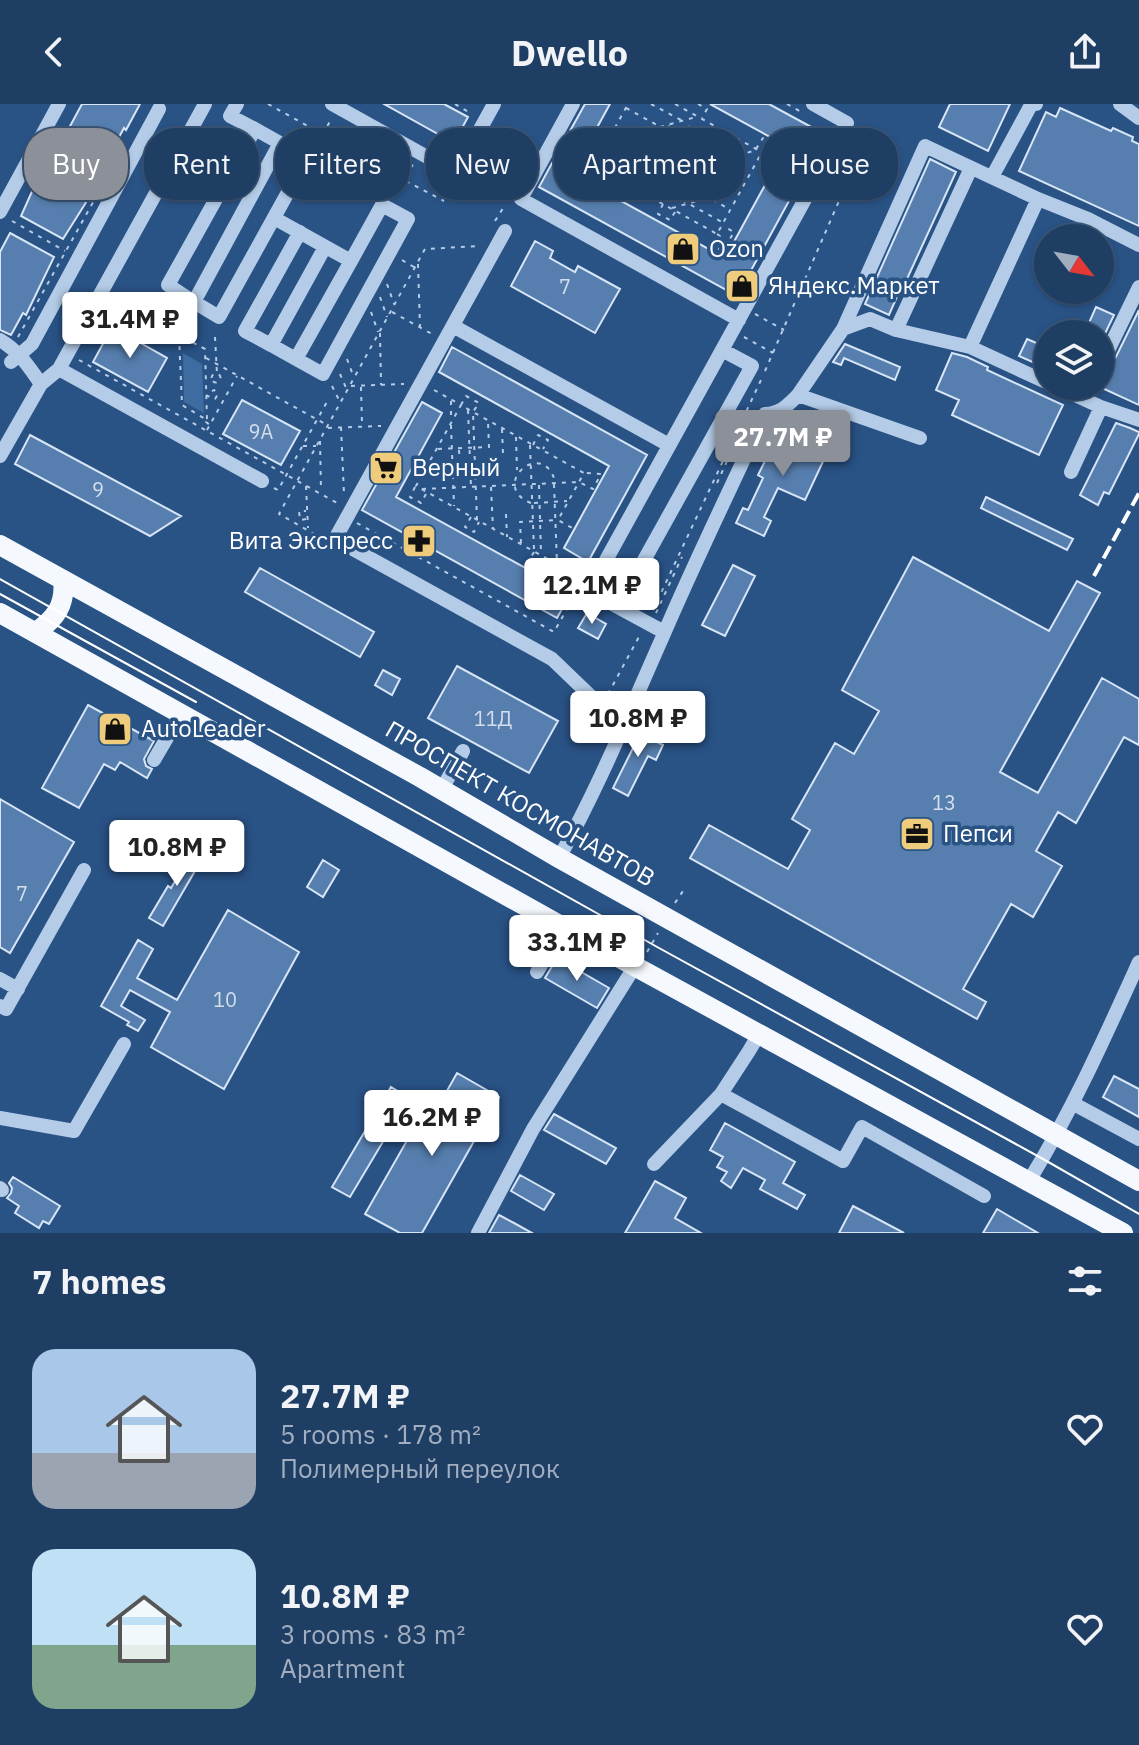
<!DOCTYPE html>
<meta charset="utf-8">
<style>
:root{--surface:#1f3e64;--page:#27456a;--text:#f1f3f6;--muted:#a1aebf;--line:#3c5778;--accent:#8c9099}
body{margin:0;font-family:"IBM Plex Sans",sans-serif;background:var(--page);color:var(--text);height:100vh;display:flex;flex-direction:column;font-size:30px;white-space:nowrap}
*{box-sizing:border-box;margin:0}
p{font-size:26px;color:var(--muted)}
.icon{flex:none;width:44px;height:44px;fill:none;stroke:currentColor;stroke-width:2;stroke-linecap:round;stroke-linejoin:round}
.map{position:relative;height:1129px;overflow:hidden}
.details{display:flex;flex-direction:column;background:var(--surface);flex:1}
.details>*{flex:none}
.guide{position:absolute;left:24px;top:24px;width:1092px;height:72px;display:flex;gap:16px}
.needle{width:52px;rotate:121deg}
.fabs{position:absolute;left:1034px;top:120px;display:grid;gap:16px}
.fabs a{display:grid;place-items:center;width:80px;height:80px;border-radius:50%;background:var(--surface);box-shadow:0 2px 6px #0004,0 0 0 2px var(--line);font-size:40px}
.price{position:absolute;translate:-50% -68px;padding:0 18px;border-radius:8px;background:#fff;color:#222;font-size:26px;line-height:52px;filter:drop-shadow(0 2px 4px #0008)}
.price::after{content:'';position:absolute;left:50%;top:48px;width:24px;height:18px;margin-left:-12px;background:inherit;clip-path:polygon(0 0,100% 0,50% 100%)}
.price.selected{background:var(--accent);color:#fff}
ul{padding:0;list-style:none}
li{display:flex;align-items:center;gap:24px;height:200px;padding:0 32px}
li span{display:grid;place-items:center;flex:none;width:224px;height:160px;border-radius:24px;color:#555}
li>.icon{margin-inline-start:auto}
span .icon{width:96px;height:96px;fill:#fffc;stroke-width:1}
li b{font-size:34px}
h2{display:flex;justify-content:space-between;align-items:center;height:96px;padding:0 32px;font-size:34px}
.pill{padding:0 28px;border-radius:32px;background:var(--surface);box-shadow:0 2px 6px #0004,0 0 0 2px var(--line);font-size:28px;line-height:72px}
.pill.selected{background:var(--accent);color:#fff}
header{display:flex;justify-content:space-between;align-items:center;height:104px;padding:0 32px;background:var(--surface);font-size:36px;font-weight:700}
.map>svg:first-child{display:block}
</style>
<header><svg class="icon" aria-label="back" viewBox="0 0 24 24"><path d="M15 5l-7 7 7 7"/></svg>Dwello<svg class="icon" aria-label="share" viewBox="0 0 24 24"><path d="M12 15V3M7 8l5-5 5 5M5 13v7h14v-7"/></svg></header>
<div class="map">
<svg width="1139" height="1129" viewBox="0 0 1139 1129">
<rect width="100%" height="100%" fill="#295285"/>
<path fill="#3e6ca1" d="M722 61 737 69 722 97 679 73Z
M183 249 202 260 204 309 184 298Z"/>
<path fill="#567eae" stroke="#d7e5f6" stroke-width="2" d="M82 0H140L126 26 124 24 94 79 96 80 85 100 63 135 21 112 38 74 46 60 49 61Z
M384 0H444L468 13 454 39Z
M585 0H610L589 38 570 27Z
M710 0H769L826 31 812 56Z
M950 0H1010L988 47 939 23Z
M1060 4 1111 27 1113 24 1133 33 1132 37 1139 40V122L1019 67 1046 8 1056 13Z
M930 55 956 68 901 188H899L889 211 865 200Z
M552 59 725 154 770 72 795 86 737 192 539 83Z
M10 129 54 153 26 211 23 209 11 231 0 226V148Z
M535 137 553 147 550 154 575 168 578 162 620 185 595 229 511 182Z
M1096 203 1114 211 1100 240V230H1084Z
M1139 206V301L1100 283V273L1105 272 1109 267Z
M112 223 167 254 148 288 93 258Z
M1027 235 1048 244V265L1019 252Z
M845 240 900 263 895 276 844 254 841 261 833 258Z
M452 243 647 351 588 458 564 444 609 362 439 268Z
M952 249 967 253 988 263 987 266 1063 301 1039 351 952 311 959 296 936 286Z
M242 296 300 327 281 361 223 330Z
M422 298 442 309 396 393 571 489 557 514 362 406Z
M1116 319 1130 324 1139 328V330L1109 390 1104 388 1098 401 1080 391Z
M780 327 827 349 805 396 778 384 764 413 771 417 764 432 736 419 743 404 748 406 763 374 758 371Z
M30 331 181 412 150 432 15 360Z
M986 393 1073 435 1067 446 981 404Z
M913 453 1049 527 1077 477 1100 489 1000 668 1038 689 1102 574 1139 595V641L1124 633 1076 719 1058 708 1036 747 1062 762 1033 813 1011 800 963 885 986 898 977 915 690 754 709 721 788 765 810 726 792 715 835 639 854 650 879 607 842 586Z
M733 461 755 472 725 532 702 521Z
M260 464 374 528 360 553 245 488Z
M587 509 606 520 598 535 578 524Z
M457 562 558 617 529 669 428 614Z
M383 566 400 575 392 591 375 581Z
M88 601 154 637 144 655 146 662 152 665 147 674 120 658 115 666 104 660 79 704 42 684Z
M645 620 658 626 653 636 663 641 656 656 648 652 628 692 613 684Z
M0 695 74 738 10 849 0 843Z
M196 742 206 748 163 822 149 814 168 782 171 784Z
M323 756 339 766 323 793 307 783Z
M228 806 299 848 224 985 151 943 170 908 130 886 121 902 145 916 138 927 127 921 129 918 101 902 138 836 153 845 137 874 177 896Z
M557 854 609 884 597 904 545 874Z
M457 969 499 993 422 1129H400L365 1110 425 1005 434 1010Z
M1114 972 1139 985V1013L1103 993Z
M391 983 409 994 350 1093 332 1083Z
M554 1010 616 1044 606 1060 544 1026Z
M725 1019 795 1058 783 1079 805 1091 797 1105 760 1085 765 1076 743 1064 731 1084 721 1077 727 1068 717 1063 723 1053 710 1046Z
M520 1071 554 1090 544 1106 511 1087Z
M13 1073 60 1102 49 1120 43 1117 39 1124 15 1109 19 1102 7 1094 11 1089 12 1084 9 1079Z
M655 1077 686 1094 675 1114 701 1129H625Z
M853 1102 904 1129H839Z
M997 1105 1038 1129H983Z
M499 1111 514 1119 532 1129H489Z"/>
<g fill="none" stroke-linecap="round" stroke-linejoin="round">
<path stroke="#b4cce7" stroke-width="2" stroke-dasharray="4 6" stroke-linecap="butt" d="M268 0 405 76 413 60
M455 0 472 10
M651 0 681 16
M675 0 805 72
M698 0 707 5 702 14
M787 0 803 9
M626 4 748 71
M668 22 683 30 695 26
M660 23 696 13
M676 26 691 22 708 32
M323 31 331 15
M710 33 712 37 708 42 709 45 715 47 718 42 717 39 712 37
M608 37 729 105
M718 41H724V44L729 45 732 41 731 39 726 37 724 41
M562 44 594 62 628 0
M756 45 763 34 773 40 768 50
M661 46 738 88
M622.5 67a4.5 4.5 0 1 1 9 0a4.5 4.5 0 1 1-9 0Z
M599 63 724 28
M631 67H637L638 70 644 71 647 66 643 62 638 64 637 67
M607 69 602 78 589 71 594 62C635 85 676 107 717 130L762 48
M406 77 444 97
M647 77 722 118
M632 81 757 46
M663 100 658 110 670 116 675 108
M672 104 708 94
M12 117 65 147
M495 117 505 101
M717 130 720 132 714 142 723 147 734 128 723 122
M402 156 414 163
M418 160 420 223
M387 180 394 200
M380 193 387 213
M114 195 205 245 207 316
M371 208 378 228
M392 208 432 230
M755 210 784 226
M380 229 381 281
M179 232 182 301 207 316 206 318 210 321
M18 233 121 48
M215 233 217 270
M744 233 773 249
M206 254 327 321
M347 255 353 271
M79 256 339 400
M765 267 863 42 852 36
M211.5 274a4.5 4.5 0 1 1 9 0a4.5 4.5 0 1 1-9 0Z
M340 270 347 286
M332 282 340 298
M351 282 404 280
M361 283 362 320
M434 286 461 301 416 382 582 474
M206 291 213 295H215L218 290 214 286 209 289V291
M451 297V314
M468 306 471 383
M451 321 454 402
M341 323 344 390
M328 324 381 322
M502 325 503 351
M207 326 237 272
M516 333 517 366
M320 337 321 387
M530 341 534 446
M533 341 538 331 548 336 543 345
M303 342H316
M438 345 489 343 488 317
M459 346 460 363
M426 365 474 363
M442 365 443 383
M717 379 745 318 747 307
M554 380 557 460
M539 381 541 450
M306 382 308 424
M415 383 410 393 421 399 426 390
M491 383 493 425
M274 384 278 386 328 296
M422 385 579 378 593 385 601 370 585 369
M531 399C488 382 542 333 555 377
M534 399 567 397
M506 410 507 433
M471 413 465 423 474 428 479 418
M306 415 300 416 299 407H306
M477 416 473 308 479 299 466 292 461 301 473 308 584 369 558 416 574 425
M357 419 554 528 576 489
M322 431 321 434 279 410 425 145 480 142
M521 439 520 418 557 416
M534 448 528 458 540 465 545 455
M653 506 761 276
M656 509 682 453
M608 590 641 529
M675 799 683 787
M647 848 658 829"/>
<path stroke="#b4cce7" stroke-width="14" d="M237 0 230 12 255 25
M332 0 456 69 494 0
M573 0 521 95 739 216
M1120 0 1139 14
M992 73 1031 1 1036 0
M0 108 59 0
M274 114 351 157 296 255 323 270 408 115 382 101 351 157
M505 127 335 435 552 555 601 602 626 615
M194 198 168 181 255 25 280 39 194 198 219 213 307 54 280 39
M453 222 669 341
M843 225 925 42 1038 95 1088 115 1139 141
M896 226 971 64
M0 236C19 247 29 263 41 280
M271 241 245 227 300 128
M970 243 1038 95
M722 246 847 19 813 0
M296 255 271 241 325 143
M11 258 32 240 159 5
M1100 263 1139 183
M59 265 262 377
M1055 282 1101 303 1139 316
M798 291 843 225 870 215 896 226 970 243 1048 279
M0 352 41 280 59 265 205 0
M1071 368 1101 303
M618 503 589 487 722 246 752 262 618 503 664 528
M154 656 181 610
M442 685 463 647
M559 754C599 683 630 606 663 532 695 457 731 384 765 310 781 309 787 302 798 291L920 334
M537 868 563 823
M0 875 18 885
M0 902 6 905 84 766
M721 990 843 1057 862 1023 984 1092
M1074 1000 1139 1035
M0 1014 74 1027 124 940
M654 1060 721 990 749 947 759 930
M1029 1077C1072 1007 1105 933 1139 858
M0 1084 2 1086
M478 1129 533 1025 635 862"/>
<path stroke="#f5f9fe" stroke-width="20" d="M0 441 420 673 559 754 1139 1077
M0 509 563 823 1123 1129
M36 528C55 515 66 501 63 476"/>
<path stroke="#fff" stroke-width="2" d="M0 475 659 844 1043 1055 1139 1110
M0 490 196 598"/>
<path stroke="#fff" stroke-width="4" stroke-dasharray="14 6" stroke-linecap="butt" d="M1094 472 1139 389"/>
</g>
<defs>
<g id="shop-square" transform="scale(1.8)"><rect x="-9" y="-9" width="18" height="18" rx="4" fill="#eecc7b" stroke="#295285"/><path d="M-5-2.5h2.3a2.7 3.5 0 0 1 5.4 0H5L5.5 6h-11ZM-1.5-2.5h3a1.5 2.3 0 0 0-3 0Z" fill="#111"/></g>
<g id="supermarket-square" transform="scale(1.8)"><rect x="-9" y="-9" width="18" height="18" rx="4" fill="#eecc7b" stroke="#295285"/><path d="M-6-5.5h2.5l.6 2H6L4.5 2H-2.5L-4.4-4H-6ZM-1.5 3.2a1.3 1.3 0 1 0 .1 0ZM3 3.2a1.3 1.3 0 1 0 .1 0Z" fill="#111"/></g>
<g id="pharmacy-square" transform="scale(1.8)"><rect x="-9" y="-9" width="18" height="18" rx="4" fill="#eecc7b" stroke="#295285"/><path d="M-2-6h4v4h4v4h-4v4h-4v-4h-4v-4h4Z" fill="#111"/></g>
<g id="office-square" transform="scale(1.8)"><rect x="-9" y="-9" width="18" height="18" rx="4" fill="#eecc7b" stroke="#295285"/><path d="M-6-3h4V-5.5h4V-3h4V5H-6ZM-1-4.5V-3h2v-1.5ZM-6 0V1H6V0Z" fill="#111"/></g>
</defs>
<g fill-rule="evenodd">
<use href="#shop-square" x="683" y="145"/>
<use href="#shop-square" x="742" y="182"/>
<use href="#supermarket-square" x="386" y="364"/>
<use href="#pharmacy-square" x="419" y="437"/>
<use href="#shop-square" x="115" y="625"/>
<use href="#office-square" x="917" y="730"/>
</g>
<g text-anchor="middle" stroke-width="7" stroke-linejoin="round" paint-order="stroke">
<g font-size="20" fill="#d5dfeb">
<text x="565" y="190">7</text>
<text x="261" y="335">9А</text>
<text x="98" y="393">9</text>
<text x="493" y="622">11Д</text>
<text x="944" y="706">13</text>
<text x="22" y="797">7</text>
<text x="225" y="903">10</text>
</g>
<g font-size="24" fill="#fff" stroke="#295285" text-anchor="start">
<text x="709" y="153">Ozon</text>
<text x="768" y="190">Яндекс.Маркет</text>
<text x="412" y="372">Верный</text>
<text x="393" y="445" text-anchor="end">Вита Экспресс</text>
<text x="141" y="633">AutoLeader</text>
<text x="943" y="738">Пепси</text>
</g>
<g font-size="24" fill="#fff" stroke="#295285">
<text transform="translate(520 700) rotate(30)" y="8">ПРОСПЕКТ КОСМОНАВТОВ</text>
</g>
</g>
</svg>
<div class="fabs">
<a><svg class="needle" viewBox="-14 -14 28 28"><path d="M0-13l5 13h-10z" fill="#e53935"/><path d="M0 13l5-13h-10z" fill="#a1aebf"/></svg></a>
<a><svg class="icon" aria-label="layers" viewBox="0 0 24 24"><path d="M12 4l9 5-9 5-9-5zM3 14l9 5 9-5"/></svg></a>
</div>
<b class="price" style="left:130px;top:256px">31.4M ₽</b>
<b class="price selected" style="left:783px;top:374px">27.7M ₽</b>
<b class="price" style="left:592px;top:522px">12.1M ₽</b>
<b class="price" style="left:638px;top:655px">10.8M ₽</b>
<b class="price" style="left:177px;top:784px">10.8M ₽</b>
<b class="price" style="left:577px;top:879px">33.1M ₽</b>
<b class="price" style="left:432px;top:1054px">16.2M ₽</b>
<div class="guide">
<a class="pill selected">Buy</a>
<a class="pill">Rent</a>
<a class="pill">Filters</a>
<a class="pill">New</a>
<a class="pill">Apartment</a>
<a class="pill">House</a>
</div>
</div>
<section class="details">
<h2>7 homes<svg class="icon" aria-label="filters" viewBox="0 0 24 24"><path d="M4 7h16M4 17h16"/><circle cx="9" cy="7" r="2"/><circle cx="15" cy="17" r="2"/></svg></h2>
<ul>
<li><span style="background:linear-gradient(#a9c7e8 65%,#9aa5b1 0)"><svg class="icon" aria-label="home" viewBox="0 0 24 24"><path d="M3 11l9-7 9 7M6 9v11h12V9"/></svg></span><div><b>27.7M ₽</b><p>5 rooms · 178 m²</p><p>Полимерный переулок</p></div><svg class="icon" aria-label="heart" viewBox="0 0 24 24"><path d="M12 20l-8-8c-3-5 5-10 8-4 3-6 11-1 8 4z"/></svg></li>
<li><span style="background:linear-gradient(#bfe0f5 60%,#7fa58c 0)"><svg class="icon" aria-label="home" viewBox="0 0 24 24"><path d="M3 11l9-7 9 7M6 9v11h12V9"/></svg></span><div><b>10.8M ₽</b><p>3 rooms · 83 m²</p><p>Apartment</p></div><svg class="icon" aria-label="heart" viewBox="0 0 24 24"><path d="M12 20l-8-8c-3-5 5-10 8-4 3-6 11-1 8 4z"/></svg></li>
</ul>
</section>
